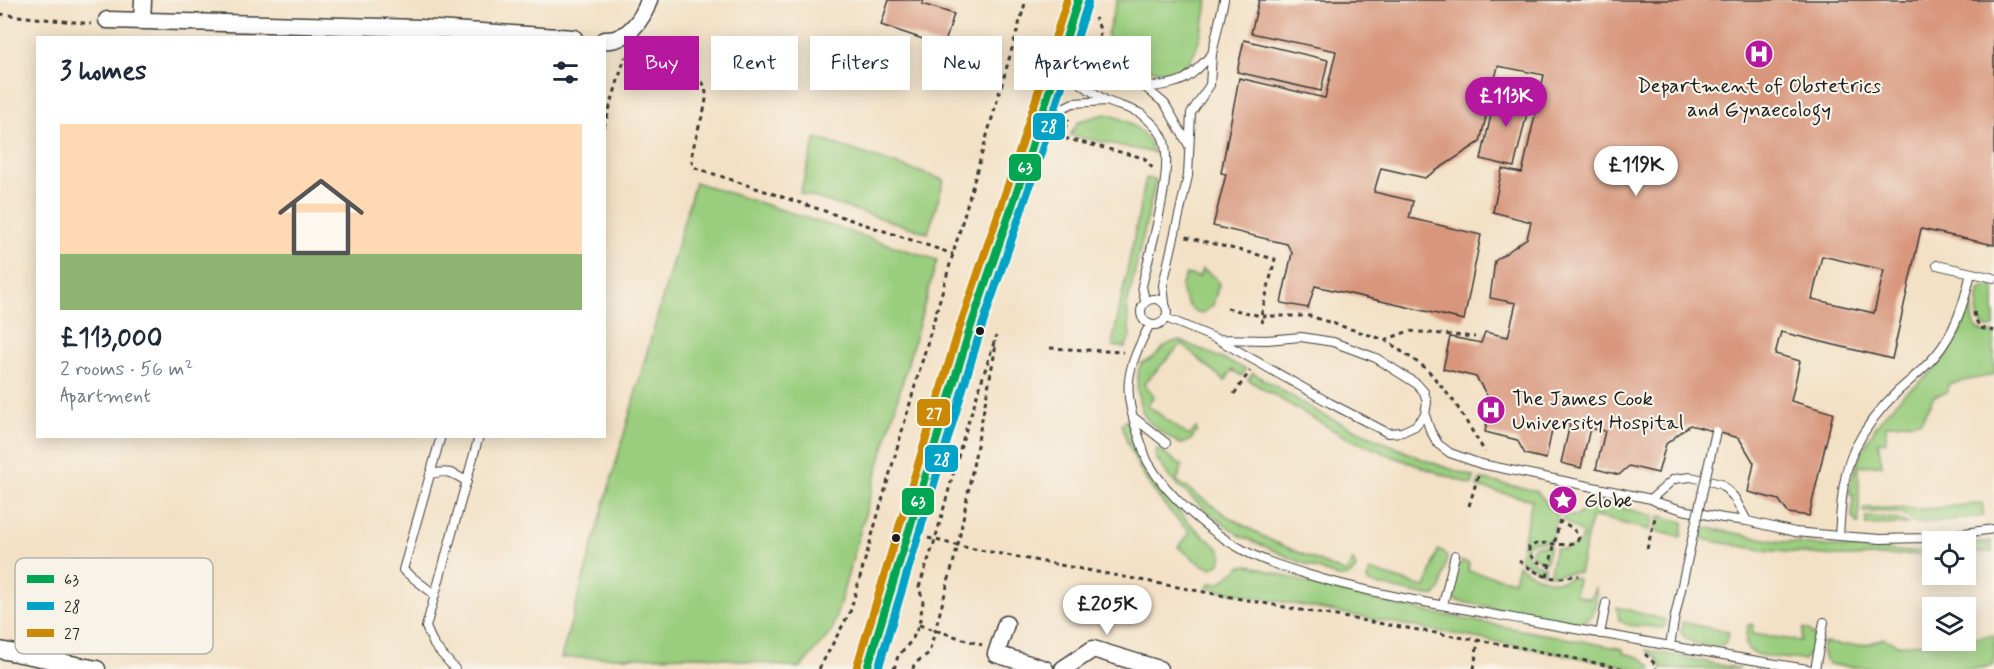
<!DOCTYPE html>
<meta charset="utf-8">
<style>
:root{--surface:#fff;--page:#f2f2f3;--text:#1f2937;--muted:#747a83;--accent:#b5179e}
body{margin:0;font-family:Mynerve,sans-serif;background:var(--page);color:var(--text);height:100vh;display:flex;flex-direction:column;font-size:22px;white-space:nowrap}
*{box-sizing:border-box;margin:0}
p{font-size:20px;color:var(--muted)}
.icon{flex:none;width:33px;height:33px;fill:none;stroke:currentColor;stroke-width:2;stroke-linecap:round;stroke-linejoin:round}
.map{position:relative;flex:1;overflow:hidden}
.drawer{position:absolute;left:36px;top:36px;width:570px;height:402px;display:flex;flex-direction:column;background:var(--surface);border-radius:0px;box-shadow:0 3px 15px #0003}
.drawer>*{flex:none}
.banner{position:absolute;left:624px;top:36px;width:570px;height:54px;display:flex;gap:12px}
.controls{position:absolute;left:1922px;top:531px;display:grid;gap:12px}
.controls a{display:grid;place-items:center;width:54px;height:54px;border-radius:0px;background:var(--surface);box-shadow:0 3px 15px #0003;font-size:30px}
.price{position:absolute;translate:-50% -51px;padding:0 14px;border-radius:21px;background:#fff;color:#222;font-size:20px;line-height:39px;filter:drop-shadow(0 2px 3px #0008)}
.price::after{content:'';position:absolute;left:50%;top:36px;width:18px;height:14px;margin-left:-9px;background:inherit;clip-path:polygon(0 0,100% 0,50% 100%)}
.price.on{background:var(--accent);color:#fff}
ul{padding:0;list-style:none}
li{display:grid;align-content:center;gap:12px;height:318px;padding:0 24px}
li span{display:grid;place-items:center;height:186px;border-radius:0px;color:#555}
li>.icon{margin-inline-start:auto}
span .icon{width:108px;height:108px;fill:#fffc;stroke-width:1}
li b{font-size:26px}
h2{display:flex;justify-content:space-between;align-items:center;height:72px;padding:0 24px;font-size:26px}
.chip{padding:0 21px;border-radius:0px;background:var(--surface);box-shadow:0 3px 15px #0003;font-size:21px;line-height:54px}
.chip.on{background:var(--accent);color:#fff}
.map>svg:first-child{display:block}
</style>
<div class="map">
<svg width="1994" height="669" viewBox="0 0 1994 669">
<rect width="100%" height="100%" fill="#f7f3e8"/>
<filter id="ink" filterUnits="userSpaceOnUse"><feTurbulence type="fractalNoise" baseFrequency=".0167" numOctaves="2"/><feDisplacementMap in="SourceGraphic" scale="12" xChannelSelector="R" yChannelSelector="G"/><feConvolveMatrix kernelMatrix="1 2 1 2 8 2 1 2 1" color-interpolation-filters="sRGB"/></filter>
<filter id="wash" filterUnits="userSpaceOnUse"><feTurbulence type="fractalNoise" baseFrequency=".008" numOctaves="4" result="noise"/><feDisplacementMap in="SourceGraphic" scale="24" xChannelSelector="R" yChannelSelector="G"/><feGaussianBlur stdDeviation="1.35" result="paint"/><feColorMatrix in="noise" values="0 0 0 0 0 0 0 0 0 0 0 0 0 0 0 0 0 1.4 0 .05"/><feComposite in="paint" operator="in"/></filter>
<g filter="url(#wash)">
<rect width="100%" height="100%" fill="#f3e1c6"/>
<path fill="#9acd7e" stroke="#5b744d" stroke-width="1.5" d="M1117 0H1208C1202 27 1198 81 1157 71 1142 68 1127 60 1113 54L1107 35Z
M1105 114C1127 118 1147 131 1154 153L1070 135 1079 121Z
M816 138 944 180 928 233 800 193Z
M1146 178 1156 180 1127 306 1130 336 1125 348 1113 346V340Z
M695 182 937 260 832 631 800 668 705 656 561 658Z
M1202 269 1215 277 1219 284 1213 305 1202 314C1190 311 1183 299 1181 287L1186 274 1199 277Z
M1989 286H1994V327L1987 328C1973 320 1978 304 1979 290Z
M1972 299V318L1975 327 1985 333H1994V375L1948 384V392L1934 396 1921 421 1886 425V442L1878 441 1882 465 1859 466V524H1857L1852 516 1853 495 1849 493C1855 456 1876 420 1904 394 1908 390 1914 387 1919 383 1931 374 1944 359 1952 346 1961 331 1967 315 1972 299Z
M1176 341H1181L1246 369 1242 376 1232 370 1225 381 1181 344 1144 384 1154 396 1147 405 1189 436 1196 428 1197 431C1193 439 1189 443 1180 444 1170 438 1158 430 1149 422 1137 409 1134 379 1141 363 1160 358 1158 346 1176 341Z
M1253 373 1321 414 1422 459 1474 477 1472 485 1399 459 1345 437 1248 380Z
M1127 420C1147 475 1172 514 1220 549L1222 555 1220 563 1212 568 1202 565 1178 547 1190 533C1155 497 1136 472 1121 424Z
M1157 449 1182 465 1177 481 1229 517 1268 539 1346 573 1353 560 1356 568C1351 576 1348 578 1338 577L1293 559 1239 535 1208 512 1183 490 1170 478 1155 456Z
M1480 479 1537 491 1554 513 1558 514 1551 541 1533 542 1527 544C1524 558 1532 563 1545 567L1543 573 1519 560 1532 500 1477 487Z
M1597 501 1654 516 1650 530 1592 516 1579 573C1569 571 1560 576 1549 575L1555 548C1567 550 1581 548 1583 534L1562 519 1565 515 1577 516 1592 502Z
M1982 503 1984 516 1915 524C1902 509 1883 512 1864 512V508L1928 509Z
M1659 516 1684 522 1681 537 1655 531Z
M1866 517C1880 518 1896 516 1908 524L1866 525Z
M1704 527 1776 541 1837 547 1916 552 1925 548H1932V554L1850 557 1762 550 1701 539Z
M1991 541 1992 552 1965 553V545Z
M1550 545 1546 562 1539 560 1531 553V550L1534 546Z
M1438 550 1443 551 1447 557 1441 588 1435 596H1427L1369 583 1367 580 1370 571H1373L1426 588Z
M1462 561 1469 563 1468 571 1514 581 1518 565 1537 577 1552 581H1561L1572 577 1578 579 1575 595 1590 599 1595 588C1598 602 1595 618 1580 624L1457 601 1453 597C1453 586 1454 569 1462 561Z
M1250 565C1371 606 1498 625 1623 649V653C1634 655 1647 658 1652 669H1640L1207 588 1209 583H1220L1241 566Z
M1617 607 1666 620 1665 626 1662 628C1656 628 1651 626 1645 626 1635 626 1628 627 1619 620Z
M1682 622 1729 632 1725 644C1712 650 1689 645 1681 633Z
M1750 624 1753 625 1752 634 1801 641 1804 628 1809 630 1815 638 1813 651 1804 660C1791 658 1755 658 1748 649 1744 643 1746 632 1748 625Z
M1994 635V665C1988 666 1982 668 1975 669 1955 669 1844 669 1830 664 1822 659 1822 651 1823 643 1843 645 1865 649 1883 638L1898 645 1965 640V639Z
M1646 650 1741 669H1661C1660 659 1654 656 1646 650Z"/>
<g id="blocks">
<path fill="#d8977d" fill-rule="evenodd" d="M889 0H924L922 4 954 14 944 46 881 25Z
M1259 0H1994V245L1921 229 1892 359 1781 332 1775 354 1800 361 1791 401 1833 413 1809 516 1788 513 1779 500 1748 492 1754 463 1739 438 1690 425 1666 444 1658 473 1629 466 1619 475 1596 469 1605 431 1590 428 1581 468 1561 463 1570 424 1554 421 1546 459 1525 454 1517 440 1485 432 1491 402 1476 377 1443 369 1450 337 1481 343 1485 332 1508 337 1516 303 1490 298 1495 261 1527 238 1531 222 1493 212 1502 169 1522 173 1544 75 1498 66 1480 142 1425 178 1381 168 1374 192 1413 201 1409 218 1481 235 1464 320 1315 286 1308 308 1281 303 1292 253 1287 244 1213 226 1226 174 1221 173 1239 78 1325 98 1336 51 1251 33ZM1822 256 1884 270 1874 313 1812 299Z
M1244 40 1328 60 1321 91 1237 72Z
M1497 89 1531 97 1514 167 1481 159Z"/>
</g>
</g>
<g filter="url(#ink)">
<use href="#blocks" fill-opacity="0" stroke="#3c3a36" stroke-width="1.5"/>
<g fill="none" stroke-linecap="round" stroke-linejoin="round">
<g stroke="#3c3a36" stroke-width="10">
<path id="service" d="M1060 63 1090 64 1146 88 1165 104 1188 144
M1059 65C1074 78 1090 92 1107 101 1118 106 1131 108 1141 114 1149 120 1159 129 1163 138 1175 170 1150 250 1142 286L1145 301
M1146 88C1184 82 1185 83 1212 54
M1048 115 1073 103 1107 101
M1937 265 1994 278
M1141 312a13 13 0 1 1 26 0a13 13 0 1 1-26 0Z
M1165 303 1163 285 1188 176 1191 113 1210 85 1212 54 1224 0
M1166 318 1217 339 1330 403 1388 433 1402 432 1415 426 1425 415
M1150 324C1125 373 1122 388 1140 440 1143 447 1144 455 1148 462 1167 496 1208 531 1243 550 1267 563 1293 570 1319 578 1390 598 1464 609 1536 622 1627 638 1717 655 1808 669
M1217 339 1267 340 1301 337 1333 342 1376 358 1417 384 1424 392 1427 402 1425 415 1430 430 1438 444 1450 453 1481 464 1651 499 1659 503 1683 510 1723 518 1747 521 1795 532 1839 536 1881 539 1927 538 1994 529
M1133 417 1166 443
M430 474C446 470 453 472 467 482
M1651 499 1674 479 1691 477 1721 484 1734 497 1747 521
M1839 536C1841 507 1842 476 1854 450 1865 428 1880 408 1898 391 1910 380 1924 369 1935 356 1955 333 1964 303 1971 273
M434 594 403 570 441 436
M1443 605 1455 555
M1600 634 1606 603
M1670 646 1674 621
M455 669 434 645 426 627 479 436
M1815 669 1824 622"/>
</g>
<g stroke="#3c3a36" stroke-width="19">
<path id="minor" d="M107 20 420 28 574 38
M142 21 143 0
M604 40C627 42 643 19 649 0
M1006 624 996 654 1045 669
M0 650 97 669
M1063 669 1093 649 1159 669"/>
</g>
<g stroke="#3c3a36" stroke-width="28">
<path id="primary" d="M867 669 970 329 1029 156 1057 63 1078 0"/>
</g>
<path stroke="#3c3a36" stroke-width="3" stroke-dasharray="4.5 4.5" stroke-linecap="butt" d="M0 14 91 24
M1094 54 1101 31 1095 18
M626 56C645 61 700 67 705 88 709 101 701 118 698 130 695 143 690 153 693 167L953 254
M604 127 625 57
M1056 136 1144 158 1154 170
M1061 137 1069 119
M1186 237 1275 259 1261 316 1264 327
M1227 308 1261 316H1310L1385 340 1427 369 1455 403 1485 452
M1974 312 1975 319 1981 328 1994 331
M1385 340 1409 331 1475 337
M1050 348 1123 352
M1234 394 1250 371
M1554 492 1556 505 1562 510 1570 508 1575 495
M1469 506 1478 476
M928 538 964 547 1295 609 1518 647 1625 669
M1647 549 1656 514
M1519 561C1532 569 1543 579 1560 578 1567 578 1572 575 1579 576
M1550 565 1538 562 1529 554V547C1545 538 1559 549 1576 542L1579 538C1575 528 1568 525 1559 521
M1547 577 1562 510
M919 625 982 645
M1645 654 1655 664 1656 669
M819 669 850 612 1026 0
M894 669 898 656 912 640 919 625 923 602 919 587 935 540 962 442 996 336
M913 669 914 664 929 653 958 545 995 351V341
M1474 669 1478 640"/>
<use href="#service" stroke="#fff" stroke-width="8"/>
<use href="#minor" stroke="#fff" stroke-width="16"/>
<use href="#primary" stroke="#fcbd6f" stroke-width="26"/>
<g stroke="#3c3a36" stroke-width="10" stroke-linecap="butt">
<path id="service-bridge" d="M1674 621 1716 431"/>
</g>
<use href="#service-bridge" stroke="#fff" stroke-width="8"/>
<g stroke="#f7f3e8" stroke-width="12">
<path id="bus-1" d="M867 669 970 329 1029 156 1078 0"/>
</g>
<g stroke="#f7f3e8" stroke-width="12">
<path id="bus-2" d="M878 669 980 332 1039 159 1088 3"/>
</g>
<g stroke="#f7f3e8" stroke-width="12">
<path id="bus-3" d="M857 666 960 326 1019 153 1067 0"/>
</g>
<use href="#bus-1" stroke="#00a651" stroke-width="8"/>
<use href="#bus-2" stroke="#01a2c5" stroke-width="8"/>
<use href="#bus-3" stroke="#cb8a06" stroke-width="8"/>
</g>
</g>
<defs>
<g id="hospital-disc" transform="scale(1.5)"><circle r="9.5" fill="#b5179e" stroke="#f7f3e8"/><path d="M-5-5h3v3.5h4V-5h3V5h-3V1.5h-4V5h-3Z" fill="#fff"/></g>
<g id="sight-disc" transform="scale(1.5)"><circle r="9.5" fill="#b5179e" stroke="#f7f3e8"/><path d="M0-6L1.8-2.2L6-1.7L2.9 1.2L3.7 5.4L0 3.3L-3.7 5.4L-2.9 1.2L-6-1.7L-1.8-2.2Z" fill="#fff"/></g>
</defs>
<g fill-rule="evenodd">
<use href="#hospital-disc" x="1759" y="54"/>
<use href="#hospital-disc" x="1491" y="410"/>
<use href="#sight-disc" x="1563" y="500"/>
</g>
<g fill="#1c1c1c" stroke="#f7f3e8" stroke-width="2">
<circle cx="980" cy="331" r="5"/>
<circle cx="896" cy="538" r="5"/>
</g>
<g text-anchor="middle" stroke-width="4.5" stroke-linejoin="round" paint-order="stroke">
<g font-size="21" fill="#1c1c1c" stroke="#f7f3e8" text-anchor="start">
<text x="1759" y="92" text-anchor="middle">Department of Obstetrics<tspan x="1759" dy="24">and Gynaecology</tspan></text>
<text x="1512" y="405">The James Cook<tspan x="1512" dy="24">University Hospital</tspan></text>
<text x="1584" y="507">Globe</text>
</g>
</g>
<rect x="15" y="558" width="198" height="96" rx="9" fill="#f7f3e8" stroke="#b5b2ab" stroke-width="1.5"/>
<rect x="27" y="575" width="27" height="8" fill="#00a651"/>
<rect x="27" y="602" width="27" height="8" fill="#01a2c5"/>
<rect x="27" y="629" width="27" height="8" fill="#cb8a06"/>
<g font-size="16" fill="#1c1c1c">
<text x="64" y="585">63</text>
<text x="64" y="612">28</text>
<text x="64" y="639">27</text>
</g>
<g stroke="#f7f3e8" stroke-width="2">
<rect x="1032" y="112" width="34" height="29" rx="6" fill="#01a2c5"/>
<rect x="1008" y="153" width="34" height="29" rx="6" fill="#00a651"/>
<rect x="916" y="398" width="35" height="29" rx="6" fill="#cb8a06"/>
<rect x="924" y="444" width="35" height="29" rx="6" fill="#01a2c5"/>
<rect x="901" y="487" width="34" height="29" rx="6" fill="#00a651"/>
</g>
<g font-size="16" text-anchor="middle" font-weight="bold" fill="#fff">
<text x="1049" y="132">28</text>
<text x="1025" y="173">63</text>
<text x="934" y="419">27</text>
<text x="942" y="465">28</text>
<text x="918" y="507">63</text>
</g>
</svg>
<div class="controls">
<a><svg class="icon" aria-label="locate" viewBox="0 0 24 24"><circle cx="12" cy="12" r="6"/><path d="M12 2v4M12 18v4M2 12h4M18 12h4"/></svg></a>
<a><svg class="icon" aria-label="layers" viewBox="0 0 24 24"><path d="M12 4l9 5-9 5-9-5zM3 14l9 5 9-5"/></svg></a>
</div>
<b class="price on" style="left:1506px;top:128px">£113K</b>
<b class="price" style="left:1636px;top:197px">£119K</b>
<b class="price" style="left:1107px;top:636px">£205K</b>
<div class="banner">
<a class="chip on">Buy</a>
<a class="chip">Rent</a>
<a class="chip">Filters</a>
<a class="chip">New</a>
<a class="chip">Apartment</a>
</div>
<section class="drawer">
<h2>3 homes<svg class="icon" aria-label="filters" viewBox="0 0 24 24"><path d="M4 7h16M4 17h16"/><circle cx="9" cy="7" r="2"/><circle cx="15" cy="17" r="2"/></svg></h2>
<ul>
<li><span style="background:linear-gradient(#ffd9b3 70%,#8fb573 0)"><svg class="icon" aria-label="home" viewBox="0 0 24 24"><path d="M3 11l9-7 9 7M6 9v11h12V9"/></svg></span><div><b>£113,000</b><p>2 rooms · 56 m²</p><p>Apartment</p></div></li>
</ul>
</section>
</div>
